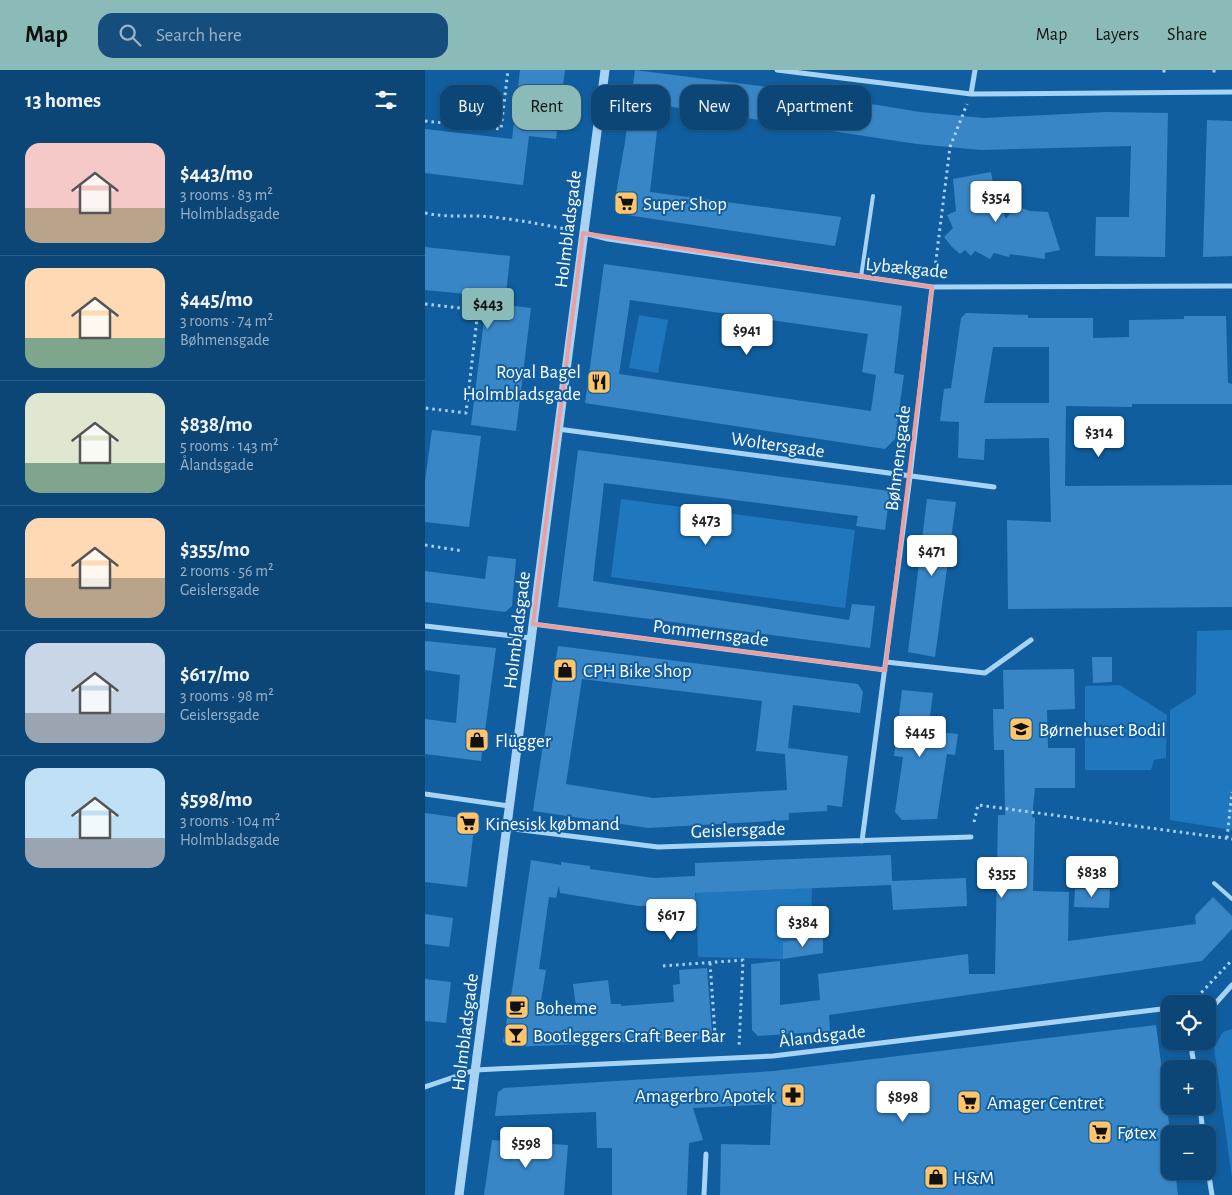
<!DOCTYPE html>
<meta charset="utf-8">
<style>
:root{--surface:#0c4677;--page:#154d7c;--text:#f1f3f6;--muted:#9ab1c6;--line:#2c5e89;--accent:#8bbbb9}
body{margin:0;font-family:"Alegreya Sans",sans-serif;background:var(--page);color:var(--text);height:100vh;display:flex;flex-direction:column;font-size:19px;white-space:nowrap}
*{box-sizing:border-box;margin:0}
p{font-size:16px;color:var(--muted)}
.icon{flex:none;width:28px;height:28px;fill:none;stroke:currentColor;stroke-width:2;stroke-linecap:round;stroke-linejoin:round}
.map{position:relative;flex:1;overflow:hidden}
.panel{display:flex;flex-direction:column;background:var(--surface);width:425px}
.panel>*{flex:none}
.banner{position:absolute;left:15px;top:15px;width:475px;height:45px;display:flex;gap:10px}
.tools{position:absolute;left:736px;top:925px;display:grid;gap:10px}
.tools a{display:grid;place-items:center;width:55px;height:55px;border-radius:10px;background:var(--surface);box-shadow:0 1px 4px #0004,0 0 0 1px var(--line);font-size:25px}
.price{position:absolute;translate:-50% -42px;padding:0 11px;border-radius:5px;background:#fff;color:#222;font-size:16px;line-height:32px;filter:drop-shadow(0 1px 2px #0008)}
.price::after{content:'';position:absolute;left:50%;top:30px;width:15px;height:11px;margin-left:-8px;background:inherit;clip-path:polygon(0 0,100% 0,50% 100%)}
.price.on{background:var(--accent);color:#111}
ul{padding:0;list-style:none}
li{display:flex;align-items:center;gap:15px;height:125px;padding:0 25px}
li+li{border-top:1px solid var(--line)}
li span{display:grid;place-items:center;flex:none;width:140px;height:100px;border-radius:15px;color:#555}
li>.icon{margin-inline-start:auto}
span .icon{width:60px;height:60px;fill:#fffc;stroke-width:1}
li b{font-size:21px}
h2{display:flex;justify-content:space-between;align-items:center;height:60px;padding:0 25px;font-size:21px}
.chip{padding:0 18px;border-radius:15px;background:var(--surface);box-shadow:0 1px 4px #0004,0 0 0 1px var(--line);font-size:18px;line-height:45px}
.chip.on{background:var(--accent);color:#111}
header{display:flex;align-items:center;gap:30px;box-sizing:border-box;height:70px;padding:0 25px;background:var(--accent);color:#111}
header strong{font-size:24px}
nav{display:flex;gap:28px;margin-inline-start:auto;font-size:18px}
.search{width:350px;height:45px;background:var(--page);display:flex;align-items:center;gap:12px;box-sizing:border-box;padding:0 18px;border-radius:15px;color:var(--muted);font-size:19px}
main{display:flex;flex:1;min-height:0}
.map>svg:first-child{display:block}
</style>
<header>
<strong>Map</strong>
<div class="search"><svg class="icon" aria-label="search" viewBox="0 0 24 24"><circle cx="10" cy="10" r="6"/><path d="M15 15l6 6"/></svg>Search here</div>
<nav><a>Map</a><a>Layers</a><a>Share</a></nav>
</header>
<main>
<section class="panel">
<h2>13 homes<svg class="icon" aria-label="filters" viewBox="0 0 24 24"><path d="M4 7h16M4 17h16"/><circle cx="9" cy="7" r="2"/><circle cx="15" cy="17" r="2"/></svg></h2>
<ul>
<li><span style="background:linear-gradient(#f6c9c9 65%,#b9a48a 0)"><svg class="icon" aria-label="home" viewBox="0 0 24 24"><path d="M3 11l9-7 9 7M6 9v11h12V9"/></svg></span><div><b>$443/mo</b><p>3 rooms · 83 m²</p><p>Holmbladsgade</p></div></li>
<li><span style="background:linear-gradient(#ffd9b3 70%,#7fa58c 0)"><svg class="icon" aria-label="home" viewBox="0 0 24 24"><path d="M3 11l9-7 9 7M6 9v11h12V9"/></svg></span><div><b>$445/mo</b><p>3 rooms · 74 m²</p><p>Bøhmensgade</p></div></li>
<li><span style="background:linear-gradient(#dfe7d0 70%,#7fa58c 0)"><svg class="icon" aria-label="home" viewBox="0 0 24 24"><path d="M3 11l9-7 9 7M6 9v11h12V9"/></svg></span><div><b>$838/mo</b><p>5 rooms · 143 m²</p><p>Ålandsgade</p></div></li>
<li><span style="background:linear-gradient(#ffd9b3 60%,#b9a48a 0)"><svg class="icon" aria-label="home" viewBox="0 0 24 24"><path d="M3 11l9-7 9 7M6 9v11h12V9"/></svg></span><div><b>$355/mo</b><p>2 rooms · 56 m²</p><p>Geislersgade</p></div></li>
<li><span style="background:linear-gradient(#c9d6e8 70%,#9aa5b1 0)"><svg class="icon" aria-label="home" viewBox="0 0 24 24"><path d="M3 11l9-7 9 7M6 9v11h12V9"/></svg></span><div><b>$617/mo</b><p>3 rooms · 98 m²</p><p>Geislersgade</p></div></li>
<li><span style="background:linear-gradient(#bfe0f5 70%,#9aa5b1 0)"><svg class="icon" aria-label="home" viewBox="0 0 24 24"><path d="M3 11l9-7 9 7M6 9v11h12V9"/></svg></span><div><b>$598/mo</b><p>3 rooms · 104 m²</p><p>Holmbladsgade</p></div></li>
</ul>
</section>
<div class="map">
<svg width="807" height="1125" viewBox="0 0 807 1125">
<rect width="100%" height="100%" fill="#105e9f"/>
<path fill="#1f77bd" d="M214 245 243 250 233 303 204 298Z
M196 429 430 460 420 538 186 507Z
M807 560V760L745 750V640L771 624 772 561Z
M695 615 742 645 741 688 729 690 726 700H660V616Z
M387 818 386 869 358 872V889L273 887 271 823Z
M807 959V1108L789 977 798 962Z"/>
<path fill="#3986c6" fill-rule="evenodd" d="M95 0H140L131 69 104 66 98 115 0 103V59L87 69Z
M210 0 343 17 495 42 559 48 681 42 743 43 740 187 670 186 671 147H704L706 76 556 80 492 74 235 35 225 122 416 147 410 176 195 144 189 135 200 72Z
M782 50 807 51V186L778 187Z
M566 102 569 119 581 149 590 136 605 141 623 142 635 180 620 183V189L585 184 584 187 569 183 565 189 550 181 546 186 540 180 535 184 527 177 519 167 528 158 522 145 531 141 528 109Z
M0 177 85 186 80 235 106 238 91 361 46 355 62 226 0 220Z
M179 194 477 236 469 303 479 305 470 369 460 379 160 333ZM205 230 443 264 437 302 451 305 446 341 194 304Z
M541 243 603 245V248H668V268L704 267V250L759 249V246H801L803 313 807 314V334H707V337L641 336 640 416 807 415V537L583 539 582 450 626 452 624 368 560 369 559 390 533 388 534 352 515 351 519 319 526 318 536 248ZM568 277H624V333H559Z
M7 360 56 366 44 457 0 452V411Z
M153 380 465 421 460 460 431 456 433 446 179 413 168 511 424 550 427 534 450 536 445 578 133 537Z
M502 429 531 432 510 587 483 582Z
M63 486 91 489 87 536 80 542 0 532V501L60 509Z
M0 571 71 578 56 691 0 684V649L31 653 35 605 0 600Z
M133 576 433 614 438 622 435 643 368 635 363 678 423 686 417 737 402 735V741L364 743V750L223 758 108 741ZM157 609 337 631 331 681 360 684 362 720 228 728 141 714Z
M667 587H687V612L668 613Z
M649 599 650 639 622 640 623 678H650V718H610L607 747 610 748 608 821 644 822 643 871 771 854 770 846 788 827 807 846V859L777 891 404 945 405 961 333 966 327 960 326 894 355 891V935L395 930 393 904 543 884 544 904H570L573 745H580L579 680H569L568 639H579L578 600Z
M477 620 508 623 503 661 533 664 530 685 522 684 512 749 477 750 470 742 478 687 469 686Z
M0 743 50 750 42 817 0 812Z
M466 785 467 811 541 808 542 836 468 840 466 815 270 823 271 835 213 836 135 823 134 815 131 828 124 827 114 899 121 900 115 937H151L148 914 183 910 186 934H196V936L249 932 248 915 255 914 254 900 282 898 287 963 280 969 84 977 78 972 88 914 106 790 136 795V792L165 796V799L229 808 270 806V793Z
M650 819H685L684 838 649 837Z
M0 844 28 848 24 877 0 874Z
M398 867V883L358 889V872Z
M0 909 26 912 21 953 0 951Z
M731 955 745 1061V1101H750L753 1125H295L296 1074 345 1075 347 1034 268 1038 278 1070 264 1073 262 1125H187V1078H172L171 1042 70 1046 73 1022 79 1018 349 1001Z
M67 1070 143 1075 139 1125H59Z"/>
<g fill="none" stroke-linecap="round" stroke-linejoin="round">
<path stroke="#a7d3f5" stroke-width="3" stroke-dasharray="2.5 4" stroke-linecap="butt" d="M739 0V5
M789 0V5
M0 51 76 59 83 0
M0 143C18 147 35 146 54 146 85 148 115 154 145 160
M509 206 525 77 542 34
M0 234 53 240 41 343 0 338
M0 475 38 481
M549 752 553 735 807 769
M802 768 807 722
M285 893 291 977
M238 896 318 890 314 977
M765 926 771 927 776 923 807 890
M782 1006 789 1005"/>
<path stroke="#a7d3f5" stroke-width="4" d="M436 207 448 126
M789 813 807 829"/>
<path stroke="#a7d3f5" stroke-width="5" d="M352 0 546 24 807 22
M546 24 550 0
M159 163 183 169 507 217 807 216
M133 359 569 417
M108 554 460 600
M0 556 106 568
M461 592 560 603 606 570
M0 724 84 736
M81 758 233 777 546 767
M437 771 485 407 507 217
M782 943 807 915
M768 971 767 983 770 999
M0 1017 50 1000 348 986 745 938
M775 1036 778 1064
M782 1094 787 1125
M279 1125 281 1084"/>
<path stroke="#a7d3f5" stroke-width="9" d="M34 1125 180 0"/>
</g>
<path fill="none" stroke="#ed9e9e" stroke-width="4" stroke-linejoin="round" d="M158 163 507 217 460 600 108 554Z"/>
<defs>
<g id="supermarket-square" transform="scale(1.25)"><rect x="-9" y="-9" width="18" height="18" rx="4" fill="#ffc56b" stroke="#105e9f"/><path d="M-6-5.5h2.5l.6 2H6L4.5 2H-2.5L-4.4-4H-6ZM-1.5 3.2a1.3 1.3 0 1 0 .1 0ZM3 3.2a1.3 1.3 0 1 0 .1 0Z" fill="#111"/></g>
<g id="restaurant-square" transform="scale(1.25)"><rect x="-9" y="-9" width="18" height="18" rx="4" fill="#ffc56b" stroke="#105e9f"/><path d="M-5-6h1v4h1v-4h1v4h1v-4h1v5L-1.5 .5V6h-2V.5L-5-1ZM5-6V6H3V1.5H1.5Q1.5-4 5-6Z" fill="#111"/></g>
<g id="shop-square" transform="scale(1.25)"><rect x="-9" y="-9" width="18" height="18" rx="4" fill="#ffc56b" stroke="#105e9f"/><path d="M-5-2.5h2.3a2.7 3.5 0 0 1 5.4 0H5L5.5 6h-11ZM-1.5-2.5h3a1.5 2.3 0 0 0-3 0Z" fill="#111"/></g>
<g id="school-square" transform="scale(1.25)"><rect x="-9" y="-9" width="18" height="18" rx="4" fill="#ffc56b" stroke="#105e9f"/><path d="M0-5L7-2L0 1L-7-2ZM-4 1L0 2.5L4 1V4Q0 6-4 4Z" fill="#111"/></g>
<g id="cafe-square" transform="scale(1.25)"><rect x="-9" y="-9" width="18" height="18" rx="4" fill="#ffc56b" stroke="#105e9f"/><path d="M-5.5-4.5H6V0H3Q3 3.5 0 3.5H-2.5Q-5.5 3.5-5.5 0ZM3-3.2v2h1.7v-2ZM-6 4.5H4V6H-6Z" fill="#111"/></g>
<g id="bar-square" transform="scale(1.25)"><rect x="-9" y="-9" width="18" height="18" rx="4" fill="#ffc56b" stroke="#105e9f"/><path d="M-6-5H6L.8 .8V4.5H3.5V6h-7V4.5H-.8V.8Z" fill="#111"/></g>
<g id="pharmacy-square" transform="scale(1.25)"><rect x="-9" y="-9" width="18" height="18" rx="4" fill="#ffc56b" stroke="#105e9f"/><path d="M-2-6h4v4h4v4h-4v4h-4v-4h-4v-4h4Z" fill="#111"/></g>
</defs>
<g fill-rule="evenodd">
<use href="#supermarket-square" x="201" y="133"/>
<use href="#restaurant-square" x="174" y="312"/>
<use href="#shop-square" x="140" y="600"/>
<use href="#school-square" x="596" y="659"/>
<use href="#shop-square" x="52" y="670"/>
<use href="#supermarket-square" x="43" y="753"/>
<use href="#cafe-square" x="92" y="937"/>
<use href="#bar-square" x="91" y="965"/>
<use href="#pharmacy-square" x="368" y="1025"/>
<use href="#supermarket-square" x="544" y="1032"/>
<use href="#supermarket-square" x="675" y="1062"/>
<use href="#shop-square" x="511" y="1107"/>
</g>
<g text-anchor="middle" stroke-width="4" stroke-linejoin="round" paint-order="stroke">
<g font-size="19" fill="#fff" stroke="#105e9f" text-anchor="start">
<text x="218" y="140">Super Shop</text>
<text x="156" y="308" text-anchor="end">Royal Bagel<tspan x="156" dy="22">Holmbladsgade</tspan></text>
<text x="158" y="607">CPH Bike Shop</text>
<text x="614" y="666">Børnehuset Bodil</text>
<text x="70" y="677">Flügger</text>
<text x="60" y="760">Kinesisk købmand</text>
<text x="110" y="944">Boheme</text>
<text x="108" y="972">Bootleggers Craft Beer Bar</text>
<text x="350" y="1032" text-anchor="end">Amagerbro Apotek</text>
<text x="562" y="1039">Amager Centret</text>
<text x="692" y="1069">Føtex</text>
<text x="528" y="1114">H&amp;M</text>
</g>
<g font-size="19" fill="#fff" stroke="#105e9f">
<text transform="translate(142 159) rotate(-83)" y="7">Holmbladsgade</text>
<text transform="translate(482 197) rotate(6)" y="7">Lybækgade</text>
<text transform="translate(353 374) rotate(8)" y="7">Woltersgade</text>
<text transform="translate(472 388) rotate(-83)" y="7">Bøhmensgade</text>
<text transform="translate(91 560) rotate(-83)" y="7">Holmbladsgade</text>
<text transform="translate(286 562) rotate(7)" y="7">Pommernsgade</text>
<text transform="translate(313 759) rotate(-2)" y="7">Geislersgade</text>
<text transform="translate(39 962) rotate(-83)" y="7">Holmbladsgade</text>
<text transform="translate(397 965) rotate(-7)" y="7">Ålandsgade</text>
</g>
</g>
</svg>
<div class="tools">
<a><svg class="icon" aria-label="locate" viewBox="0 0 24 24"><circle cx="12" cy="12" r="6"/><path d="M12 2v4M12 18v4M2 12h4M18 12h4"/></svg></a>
<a>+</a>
<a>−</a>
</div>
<b class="price" style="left:571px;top:153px">$354</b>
<b class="price on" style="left:63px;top:260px">$443</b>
<b class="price" style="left:322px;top:286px">$941</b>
<b class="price" style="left:674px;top:388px">$314</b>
<b class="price" style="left:281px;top:476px">$473</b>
<b class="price" style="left:507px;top:507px">$471</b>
<b class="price" style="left:495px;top:688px">$445</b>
<b class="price" style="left:667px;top:828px">$838</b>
<b class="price" style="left:577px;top:829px">$355</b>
<b class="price" style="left:246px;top:871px">$617</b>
<b class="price" style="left:378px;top:878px">$384</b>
<b class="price" style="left:478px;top:1053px">$898</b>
<b class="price" style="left:101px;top:1099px">$598</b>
<div class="banner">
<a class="chip">Buy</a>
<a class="chip on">Rent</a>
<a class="chip">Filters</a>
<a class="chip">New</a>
<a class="chip">Apartment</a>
</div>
</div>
</main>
